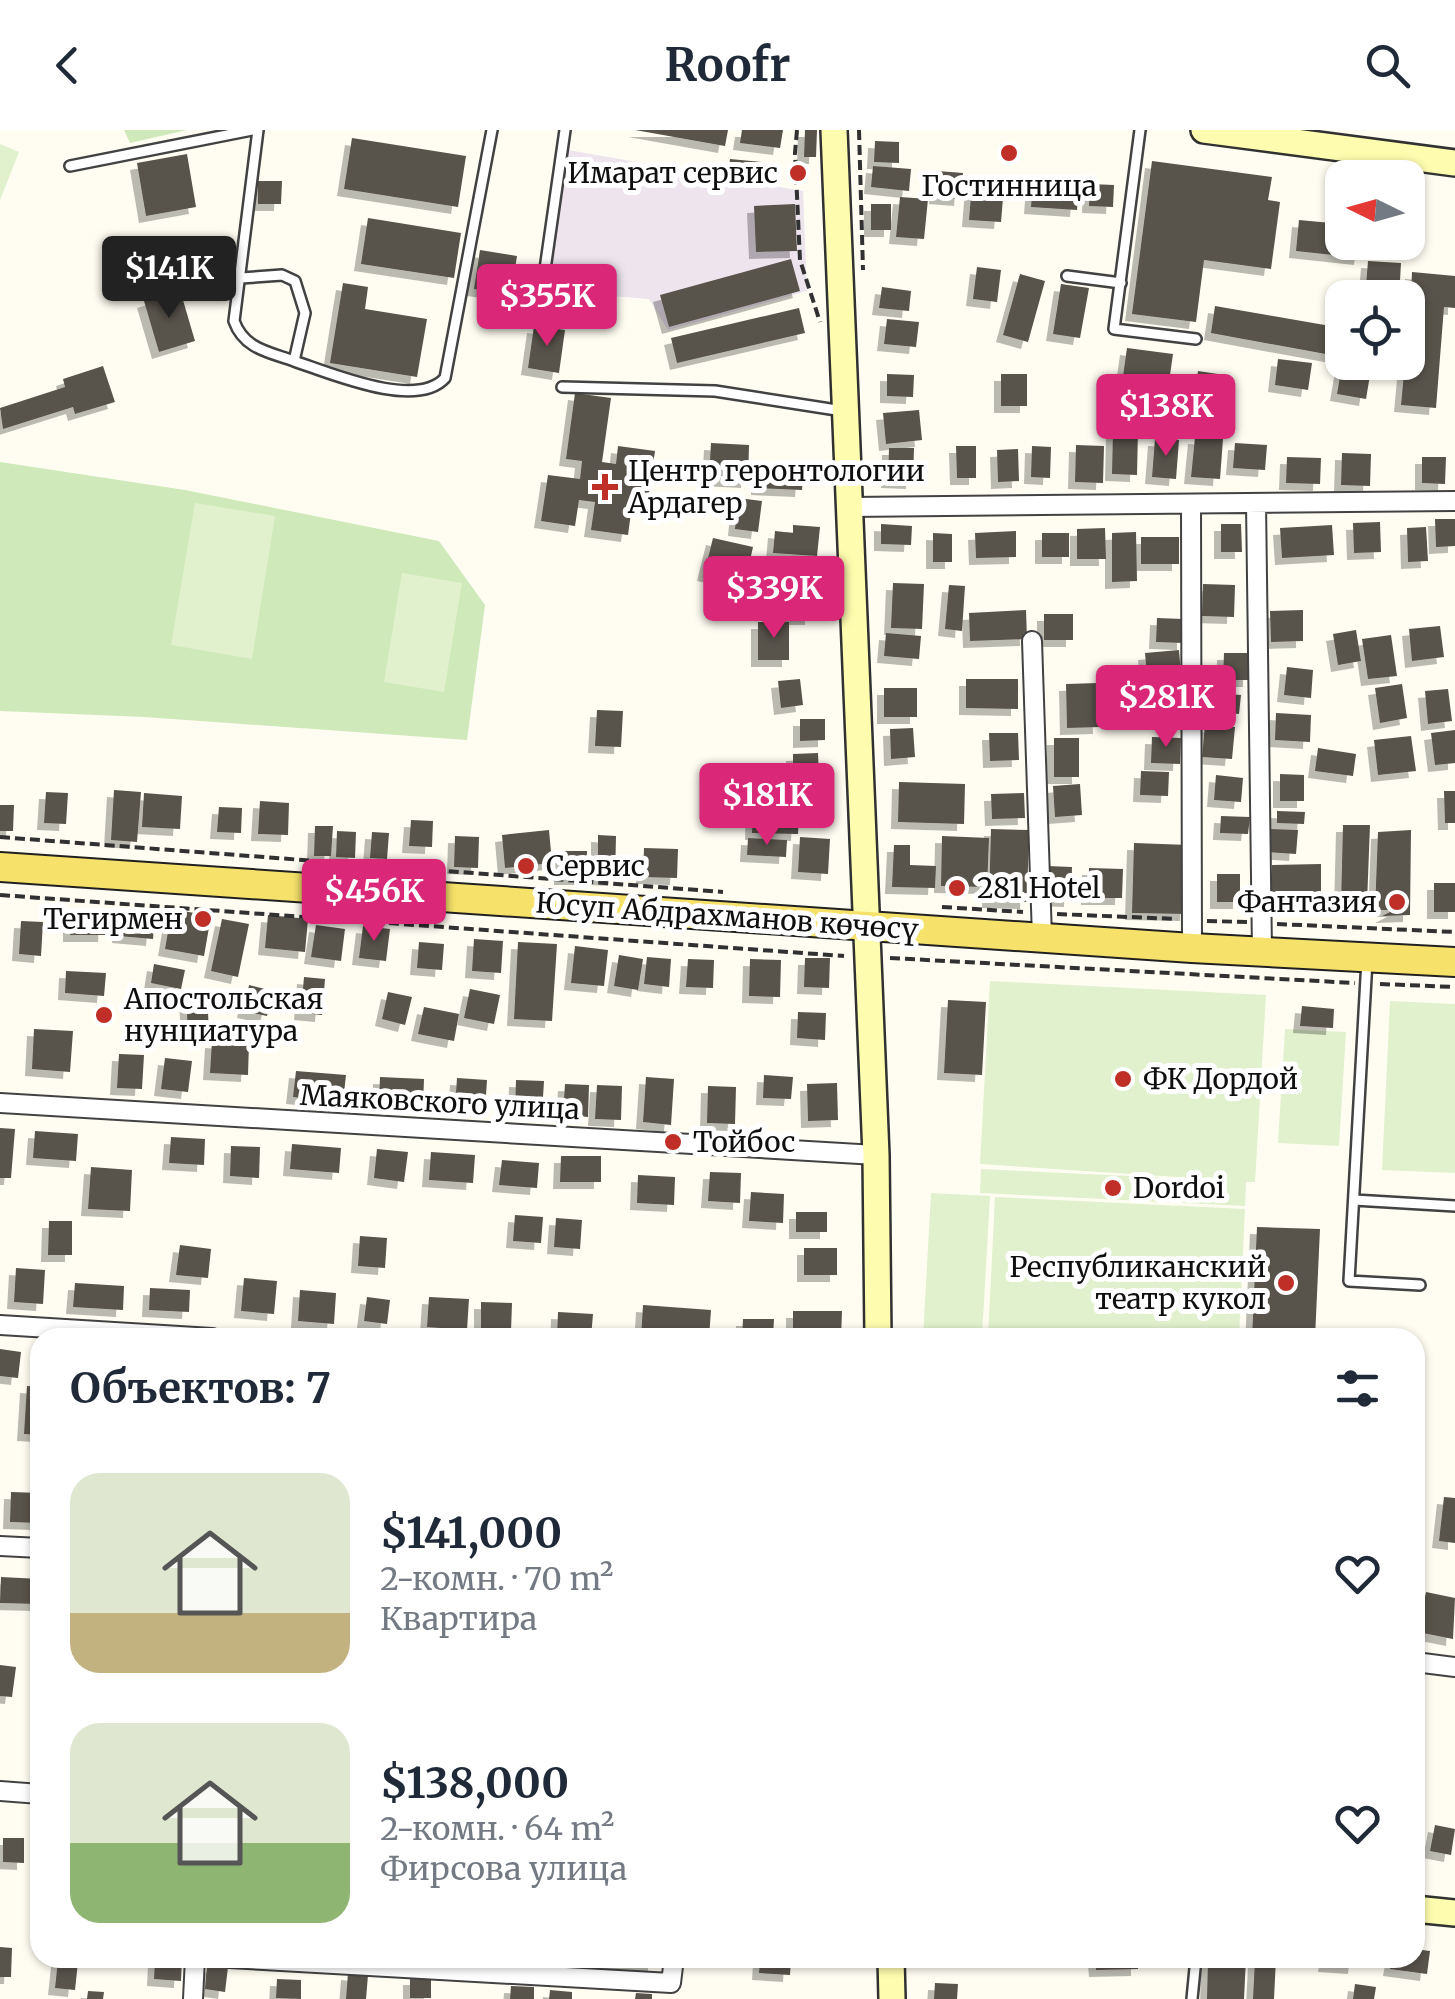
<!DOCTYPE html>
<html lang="ru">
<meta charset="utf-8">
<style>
:root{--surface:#fff;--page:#f6f6f7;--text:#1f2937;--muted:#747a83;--accent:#db2777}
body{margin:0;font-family:Merriweather,serif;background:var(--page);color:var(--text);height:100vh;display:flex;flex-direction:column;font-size:38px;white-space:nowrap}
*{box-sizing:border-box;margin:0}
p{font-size:32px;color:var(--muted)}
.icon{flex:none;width:55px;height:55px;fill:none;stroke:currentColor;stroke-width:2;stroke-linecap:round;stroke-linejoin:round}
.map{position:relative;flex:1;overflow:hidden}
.side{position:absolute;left:30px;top:1198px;width:1395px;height:640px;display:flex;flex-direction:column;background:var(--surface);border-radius:30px;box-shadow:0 2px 8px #0004}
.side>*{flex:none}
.needle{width:65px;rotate:275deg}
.buttons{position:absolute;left:1325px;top:30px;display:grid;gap:20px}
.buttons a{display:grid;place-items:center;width:100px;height:100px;border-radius:20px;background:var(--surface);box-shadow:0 2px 8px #0004;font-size:50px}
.price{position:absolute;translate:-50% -85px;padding:0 22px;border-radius:10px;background:var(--accent);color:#fff;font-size:32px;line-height:65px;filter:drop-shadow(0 2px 5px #0008)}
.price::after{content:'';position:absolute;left:50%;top:60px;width:30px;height:22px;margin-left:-15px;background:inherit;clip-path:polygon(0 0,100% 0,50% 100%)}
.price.selected{background:#222;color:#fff}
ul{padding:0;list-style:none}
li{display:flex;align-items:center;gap:30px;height:250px;padding:0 40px}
li span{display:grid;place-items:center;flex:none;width:280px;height:200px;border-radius:30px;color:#555}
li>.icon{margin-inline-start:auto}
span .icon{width:120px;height:120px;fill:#fffc;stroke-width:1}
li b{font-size:42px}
h2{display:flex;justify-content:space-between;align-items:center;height:120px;padding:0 40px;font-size:42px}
header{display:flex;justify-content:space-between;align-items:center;height:130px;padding:0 40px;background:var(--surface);font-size:45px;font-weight:700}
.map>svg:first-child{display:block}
</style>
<header><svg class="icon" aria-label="back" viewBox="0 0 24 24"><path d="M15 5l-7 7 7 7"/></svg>Roofr<svg class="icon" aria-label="search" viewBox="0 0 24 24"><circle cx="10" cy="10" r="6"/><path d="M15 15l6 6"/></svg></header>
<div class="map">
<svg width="1455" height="1869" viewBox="0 0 1455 1869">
<defs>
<filter id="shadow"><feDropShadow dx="-7" dy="7" stdDeviation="0" flood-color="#0004"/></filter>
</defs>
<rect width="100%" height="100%" fill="#fffdf2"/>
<path fill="#ede4ee" d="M568 20 803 61 807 161 668 200 649 169 546 161Z"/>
<path fill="#cfe9bb" d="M124 0H187L130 13Z
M0 332 185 360 439 411 485 475 467 610 144 587 0 581Z"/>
<path fill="#e1f1cd" d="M0 14 19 22 0 70Z
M195 373 275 386 252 529 171 515Z
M402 443 462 453 444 562 384 552Z
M990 851 1266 865 1255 1052H1246L1245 1076 980 1063 981 1039 1237 1051 980 1034Z
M1390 871 1455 874V1043L1382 1040Z
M1285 899 1346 902 1339 1016 1278 1013Z
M931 1063 990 1066 982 1207H923Z
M995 1067 1245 1079 1239 1207H988Z"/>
<path fill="#58524c" filter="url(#shadow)" d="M635 0H728L725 16Z
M742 0H783L780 18 740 13Z
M805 0H817L816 27H804Z
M352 8 466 26 458 77 344 59Z
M875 11 899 12V33L874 32Z
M187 24 196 77 146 86 137 33Z
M730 29 762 32 760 50 728 46Z
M1152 31 1272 47 1268 70 1280 72 1271 139 1204 130 1196 192 1132 184Z
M873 36 911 39 909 61 871 57Z
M938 41 963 43 961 69 936 67Z
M258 51H282L281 74H258Z
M1033 52 1079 55 1077 80 1031 77Z
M972 53 1004 56 1001 92 969 90Z
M1090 54 1114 55 1113 77 1089 76Z
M900 67 928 69 924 109 896 107Z
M795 74 797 121 756 122 754 76Z
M871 74H891V100H871Z
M368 88 461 103 454 148 361 134Z
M1299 90 1342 94V112H1363L1361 128 1296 121Z
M480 120 517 126 511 164 474 159Z
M791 129 800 161 669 197 660 165Z
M1368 131 1401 133 1399 168H1365Z
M977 137 1001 140 997 172 973 169Z
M1412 142 1455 146V178L1444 177 1436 278 1401 275 1405 232H1408Z
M1020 144 1045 151 1028 212 1003 205Z
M343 153 368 157 365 179 427 189 417 247 330 233Z
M1061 154 1089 158 1080 208 1053 204Z
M882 157 911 161 909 181 879 178Z
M180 160 195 211 159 222 144 171Z
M1215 176 1342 198V227L1211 203Z
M799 178 805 203 677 233 671 208Z
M887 189 919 192 916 217 884 214Z
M534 196 565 200 559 243 528 238Z
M1127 218 1173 224 1169 252 1123 246Z
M1278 229 1312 233 1308 260 1275 255Z
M1342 235 1371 239 1366 269 1337 264Z
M103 236 115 272 75 284 73 277 3 299 0 278 65 257 63 249Z
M1198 241 1231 246 1224 293 1191 289Z
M887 244 914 245 913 267 887 266Z
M1001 244H1027V276H1001Z
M575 263 611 268 602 332 616 334 618 316 655 321 648 370 633 368 628 405 591 400 595 372 579 370 575 396 541 391 548 345 580 349 582 331 566 329Z
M919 280 922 310 886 314 883 283Z
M1113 299 1138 300 1137 345 1112 344Z
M1195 307 1223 309 1220 349 1191 347Z
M1155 309 1179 310 1176 349 1152 347Z
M711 313 749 315 748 351 709 349Z
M1235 313 1267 315 1265 340 1233 338Z
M1076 315 1104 316 1103 353 1075 352Z
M956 316H976V348H957Z
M1032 316 1051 317 1050 348 1031 347Z
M889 318H914L913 352 888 351Z
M1018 319 1019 351 998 352 997 320Z
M1342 323 1371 324 1370 356 1341 355Z
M1287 327 1321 328 1320 354 1286 353Z
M1422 327H1446L1445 354 1422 353Z
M759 335 804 337 802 360 758 358Z
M738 368 762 371 758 402 735 399Z
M1435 389H1455V416L1436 417Z
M1380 392 1381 422 1354 423 1353 393Z
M881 394 912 396 911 415 881 414Z
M1221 394H1241L1242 422H1221Z
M793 395 820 397 817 426 773 423 775 401 793 403Z
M1332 395 1334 425 1282 428 1280 398Z
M1426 397 1428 431 1408 432 1407 398Z
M1105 398 1106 429H1077V399Z
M1016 401V427L976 428 975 403Z
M1136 402 1137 451 1112 452V403Z
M933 403 952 404V432H933Z
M1042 403H1069V427H1042Z
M1141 407H1179V434H1141Z
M713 408 753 417 745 453 704 444Z
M893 453 924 454 922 499 891 498Z
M1203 454 1235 455 1234 487 1202 486Z
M949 455 965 456 962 501 945 499Z
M812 458V488H783V459Z
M1026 480 1027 509 970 511 969 483Z
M1303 480V511L1271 512 1270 481Z
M1044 484H1073V510H1044Z
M1157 488 1184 489V513L1156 512Z
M758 492H789V530H758Z
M1440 496 1444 527 1412 531 1409 499Z
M1356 500 1361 531 1338 535 1333 504Z
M886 503 921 506 919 529 884 526Z
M1391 505 1397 546 1368 549 1362 509Z
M1179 520 1181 544 1147 546 1145 523Z
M1224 523H1250V550H1223Z
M1287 537 1313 540 1311 568 1284 565Z
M800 549 803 575 781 578 778 551Z
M966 549H1018V579L966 578Z
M1142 549 1144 580 1113 582 1112 551Z
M1098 553 1100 597 1067 598 1066 554Z
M1402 554 1407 588 1380 593 1375 558Z
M884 558H917V587H884Z
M1448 559 1452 591 1428 594 1425 561Z
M1216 563 1241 565 1239 584 1215 582Z
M597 580 623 581 621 617 595 616Z
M1276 583 1311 585 1310 612 1275 610Z
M800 589H825V610L800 611Z
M1205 595 1235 597 1232 629 1202 627Z
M913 598 915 627 891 629 890 599Z
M1455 600V633L1435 635 1431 603Z
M989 603H1018L1019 630 990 631Z
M1411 606 1416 641 1378 645 1374 610Z
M1152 607 1181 608 1180 634 1151 633Z
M1054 608H1079V647H1054Z
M1318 618 1356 624 1353 646 1315 641Z
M818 623 819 645 793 646V624Z
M1141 641 1169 642 1168 666 1140 665Z
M1280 644 1304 645V671H1280Z
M1216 645 1243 648 1241 672 1214 670Z
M899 652 965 654 964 694 898 692Z
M1080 654 1082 685 1055 687 1053 656Z
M114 660 141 662 137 712 111 710Z
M1444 661H1455V693H1445Z
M46 662 68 663 66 694 44 693Z
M144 663 182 666 180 699 142 697Z
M1024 663 1025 688 992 689 991 664Z
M753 667 800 668 798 704 752 703Z
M260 671 289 673 288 705 258 704Z
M0 675H14L13 701H0Z
M219 677 242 678 241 703 217 702Z
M1277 681 1305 682 1304 694 1277 693Z
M1221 686 1250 687 1248 704 1220 703Z
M411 690 433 691 432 717 409 716Z
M1343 695H1370L1367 773 1341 774Z
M315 696H333L331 726H314Z
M991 699 1029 700 1027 772 989 771Z
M1270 699 1298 700 1296 724 1268 722Z
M549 700 552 733 505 738 502 705Z
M1411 700 1410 785 1382 786 1394 780H1375L1378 702Z
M337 701 356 702 355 728 336 727Z
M372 702 389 703 387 729 370 728Z
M598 705 616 706 615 749 598 748Z
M455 706 479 707 478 738 454 737Z
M942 706 989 708 987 757 941 756Z
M800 707 830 709 828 744 798 742Z
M748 708 787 710 786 727 747 725Z
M1134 713 1189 715 1187 784 1132 783Z
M894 715H910V735L936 736 935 758 892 757Z
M644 718 678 719 677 748 643 747Z
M561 721H587L586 748H561Z
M1321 734V765L1272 764V735Z
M1047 736 1072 737 1071 770 1045 769Z
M1089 738 1123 739 1122 768H1088Z
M1217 744H1240V772H1217Z
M1434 753H1455V782H1434Z
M172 779 211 786 204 826 165 819Z
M70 780 106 781 105 805H70Z
M121 781 155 784 153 809 119 806Z
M268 785 308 789 305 822 265 818Z
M222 789 249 794 238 847 211 841Z
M21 791 43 792 41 826 19 824Z
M316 795 345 799 341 831 311 827Z
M363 796 390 799 386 831 359 828Z
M474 809 503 811 501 843 472 841Z
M419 812 444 814 442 840 417 838Z
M518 812 557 814 552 891 514 889Z
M575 816 608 820 604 856 571 853Z
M619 825 643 829 638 860 614 856Z
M647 827 671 829 669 857 644 854Z
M805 828H830L829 858 804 857Z
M688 829 714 830 713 858 686 857Z
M750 829 781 830 780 867 749 866Z
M154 834 185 840 181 859 151 853Z
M66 841 106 843 104 866 65 863Z
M304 847 325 849 322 885 301 883Z
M249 855 273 861 267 886 244 881Z
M470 859 500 865 494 894 464 888Z
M207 861 209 904 188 905 186 862Z
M388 862 412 867 405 895 382 889Z
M948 870 986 872 982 945 944 943Z
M1302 876 1334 879 1333 898 1300 896Z
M424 877 459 884 454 911 418 904Z
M798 882 826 883 825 910 797 908Z
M34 899 73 901 70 942 32 939Z
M212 911 249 913 248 945 210 943Z
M119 924 144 925 142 959 117 958Z
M165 928 192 931 188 962 161 959Z
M296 941 346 945 343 972 293 967Z
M764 945 793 947 791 969 763 968Z
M380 947 424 949 423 976 379 974Z
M646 947 674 949 671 995 643 992Z
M457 948 487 950 485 980 455 978Z
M516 950 544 951 542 983 515 982Z
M837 953 838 990 808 991 807 954Z
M565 954 589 955 588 987 563 985Z
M597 955 622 956 621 990 595 989Z
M708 956 736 957 735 994 707 993Z
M0 998 15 999 11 1048H0Z
M35 1001 78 1004 76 1031 33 1028Z
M171 1007 205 1009 204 1035 169 1033Z
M292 1014 341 1018 339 1043 290 1039Z
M231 1016 260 1017 259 1048 230 1046Z
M377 1019 408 1022 404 1052 374 1048Z
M431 1022 475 1025 473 1053 429 1050Z
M561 1026H601V1052H560Z
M502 1030 539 1033 537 1058 499 1055Z
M91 1037 132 1040 130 1081 88 1079Z
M710 1042 741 1043 740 1073 708 1071Z
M638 1045 675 1047 674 1075 637 1073Z
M751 1062 784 1064 783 1093 749 1091Z
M796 1082H827V1102H796Z
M515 1085 543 1087 541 1113 513 1111Z
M556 1088 582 1090 580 1119 554 1117Z
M49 1091H72V1125H48Z
M1257 1097 1320 1099 1315 1208H1252Z
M360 1106 387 1108 385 1138 358 1136Z
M180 1115 211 1119 208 1148 176 1145Z
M804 1118H837V1145H804Z
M16 1138 45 1140 43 1174 14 1172Z
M244 1148 277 1151 274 1184 241 1181Z
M75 1153 124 1156 123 1180 73 1177Z
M150 1158 190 1160 189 1182 149 1180Z
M300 1160 336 1163 334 1194 298 1191Z
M367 1167 390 1170 387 1194 364 1191Z
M429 1167 469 1169 467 1200 427 1197Z
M481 1172 512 1173 511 1201 481 1200Z
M643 1175 711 1180 709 1208H641Z
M793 1181H842L841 1208H793Z
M558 1182 593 1184 591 1208H557Z
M743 1189H774L773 1208H742Z
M0 1219 21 1222 18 1248 0 1246Z
M27 1256 40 1257V1305L24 1304Z
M11 1362 40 1363V1393L10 1392Z
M1444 1367 1455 1368V1413L1439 1411Z
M1 1447 40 1449V1474L0 1473Z
M1426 1462 1455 1468 1453 1509 1418 1502Z
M0 1535 16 1537 12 1567 0 1566Z
M1415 1594 1425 1595 1421 1627 1415 1626Z
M1435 1695 1455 1699 1451 1725 1430 1721Z
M3 1708H24V1733L3 1732Z
M0 1817 12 1818 11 1847H0Z
M1415 1819 1430 1821 1427 1844 1390 1839 1392 1828H1415Z
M155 1828H182L181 1851 154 1849Z
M612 1828H655V1836L611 1833Z
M760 1828H791L790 1845 759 1843Z
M1095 1828H1138V1839L1096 1840Z
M1208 1828H1246L1244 1869H1207Z
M1255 1828H1276L1274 1869H1253Z
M1326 1828H1356L1355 1837 1325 1835Z
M58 1830 78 1832 75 1860 55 1858Z
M207 1835 228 1837 225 1862 205 1859Z
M348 1843 368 1845 366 1869H346Z
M410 1848H431V1868H410Z
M277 1849 301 1850V1869L276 1868Z
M935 1853 958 1854 957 1869H934Z
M1355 1854 1376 1857 1374 1869H1353Z
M511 1856 534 1857V1869H510Z
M550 1860 572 1862V1869H549Z
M88 1861 104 1862 103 1869H87Z
M636 1863 652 1864V1869H635Z"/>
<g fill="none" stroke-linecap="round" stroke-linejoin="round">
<g stroke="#424242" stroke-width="14">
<path id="lane" d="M1140 0 1114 199 1196 209
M70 36 252 0
M1067 146 1121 153
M241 148 282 145 295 151 305 183 294 231C269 222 244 219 234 191L258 0
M539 181 565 0
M294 231C330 243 416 280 445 248L492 0
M562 257 715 261 843 281
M1367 830 1349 1151 1420 1155
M1354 1070 1455 1076
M1192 1869 1196 1828"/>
</g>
<g stroke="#424242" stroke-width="22">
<path id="street" d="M1256 373 1262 821
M1191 374 1192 818
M850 377 1455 371
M1032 511 1042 807
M0 973 876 1025
M0 1195 212 1208
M0 1416 40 1418
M1415 1532 1455 1537
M0 1661 40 1664
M229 1828 671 1853 674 1828
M193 1869 195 1828"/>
</g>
<g stroke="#313131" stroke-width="30">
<path id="secondary" d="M834 0 876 1025 878 1208
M1204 0 1455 33
M1415 1779 1455 1783
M891 1828 892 1869"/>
</g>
<g stroke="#202020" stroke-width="32">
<path id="primary" d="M0 737 1192 818 1455 832"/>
</g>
<path stroke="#313131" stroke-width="4" stroke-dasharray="10 5" stroke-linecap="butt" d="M797 0 795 23 800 130 820 192
M859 0 863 140
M0 707 723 762
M0 765 844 826
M942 777 1023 782
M1057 784 1177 789
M1207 791 1247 792
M1277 794 1455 802
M890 828 1355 853
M1380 854 1455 857"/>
<use href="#lane" stroke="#fff" stroke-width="9"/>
<use href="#street" stroke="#fff" stroke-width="18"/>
<use href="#secondary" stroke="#fefcae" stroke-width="25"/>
<use href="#primary" stroke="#f6e16a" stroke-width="28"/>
</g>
<g fill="#bf2f28" stroke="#fff" stroke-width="4">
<circle cx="1009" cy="23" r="10"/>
<circle cx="798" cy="43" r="10"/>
<path d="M600 342h10v10h10v10h-10v10h-10v-10h-10v-10h10z"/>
<circle cx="526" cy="736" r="10"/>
<circle cx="957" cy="758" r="10"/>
<circle cx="1397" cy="772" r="10"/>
<circle cx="203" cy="789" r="10"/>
<circle cx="104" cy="885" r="10"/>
<circle cx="1123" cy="949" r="10"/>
<circle cx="673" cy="1012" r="10"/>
<circle cx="1113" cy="1058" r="10"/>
<circle cx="1286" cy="1153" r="10"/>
</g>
<g text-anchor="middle" stroke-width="10" stroke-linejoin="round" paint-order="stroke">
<g font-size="28" fill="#0f0f0f" stroke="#fff" text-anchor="start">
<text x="778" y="53" text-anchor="end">Имарат сервис</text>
<text x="1009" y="66" text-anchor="middle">Гостинница</text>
<text x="628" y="351">Центр геронтологии<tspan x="628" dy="32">Ардагер</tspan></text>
<text x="546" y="746">Сервис</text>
<text x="977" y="768">281 Hotel</text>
<text x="1377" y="782" text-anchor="end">Фантазия</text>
<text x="183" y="799" text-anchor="end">Тегирмен</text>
<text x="124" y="879">Апостольская<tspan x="124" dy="32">нунциатура</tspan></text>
<text x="1143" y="959">ФК Дордой</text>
<text x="693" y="1022">Тойбос</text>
<text x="1133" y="1068">Dordoi</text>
<text x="1266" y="1147" text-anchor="end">Республиканский<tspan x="1266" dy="32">театр кукол</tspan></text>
</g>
<g font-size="28" fill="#0f0f0f" stroke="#fff">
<text transform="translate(727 786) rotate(4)" y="10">Юсуп Абдрахманов көчөсү</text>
<text transform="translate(440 972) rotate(3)" y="10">Маяковского улица</text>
</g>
</g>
</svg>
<div class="buttons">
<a><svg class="needle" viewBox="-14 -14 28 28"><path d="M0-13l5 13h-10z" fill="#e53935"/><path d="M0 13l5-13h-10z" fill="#747a83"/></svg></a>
<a><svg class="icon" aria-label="locate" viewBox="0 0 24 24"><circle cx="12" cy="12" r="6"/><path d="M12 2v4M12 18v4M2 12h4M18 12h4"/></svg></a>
</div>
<b class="price selected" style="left:169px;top:191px">$141K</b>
<b class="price" style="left:547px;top:219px">$355K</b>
<b class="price" style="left:1166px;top:329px">$138K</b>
<b class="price" style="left:774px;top:511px">$339K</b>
<b class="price" style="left:1166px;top:620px">$281K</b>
<b class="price" style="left:767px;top:718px">$181K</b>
<b class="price" style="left:374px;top:814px">$456K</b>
<section class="side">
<h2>Объектов: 7<svg class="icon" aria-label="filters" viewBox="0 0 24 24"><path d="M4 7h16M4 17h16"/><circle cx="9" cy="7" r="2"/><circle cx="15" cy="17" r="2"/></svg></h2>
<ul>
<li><span style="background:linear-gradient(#dfe7d0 70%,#c2b280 0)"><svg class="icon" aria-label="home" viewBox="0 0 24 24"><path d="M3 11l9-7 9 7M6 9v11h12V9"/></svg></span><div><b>$141,000</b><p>2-комн. · 70 m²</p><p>Квартира</p></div><svg class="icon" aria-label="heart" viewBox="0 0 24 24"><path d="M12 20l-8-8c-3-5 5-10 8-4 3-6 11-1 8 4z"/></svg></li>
<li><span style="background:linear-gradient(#dfe7d0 60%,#8fb573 0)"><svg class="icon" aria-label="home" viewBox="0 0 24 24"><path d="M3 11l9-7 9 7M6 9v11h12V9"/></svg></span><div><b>$138,000</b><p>2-комн. · 64 m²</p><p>Фирсова улица</p></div><svg class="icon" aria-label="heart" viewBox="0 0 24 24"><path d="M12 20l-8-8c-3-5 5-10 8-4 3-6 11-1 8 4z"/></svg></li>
</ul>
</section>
</div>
